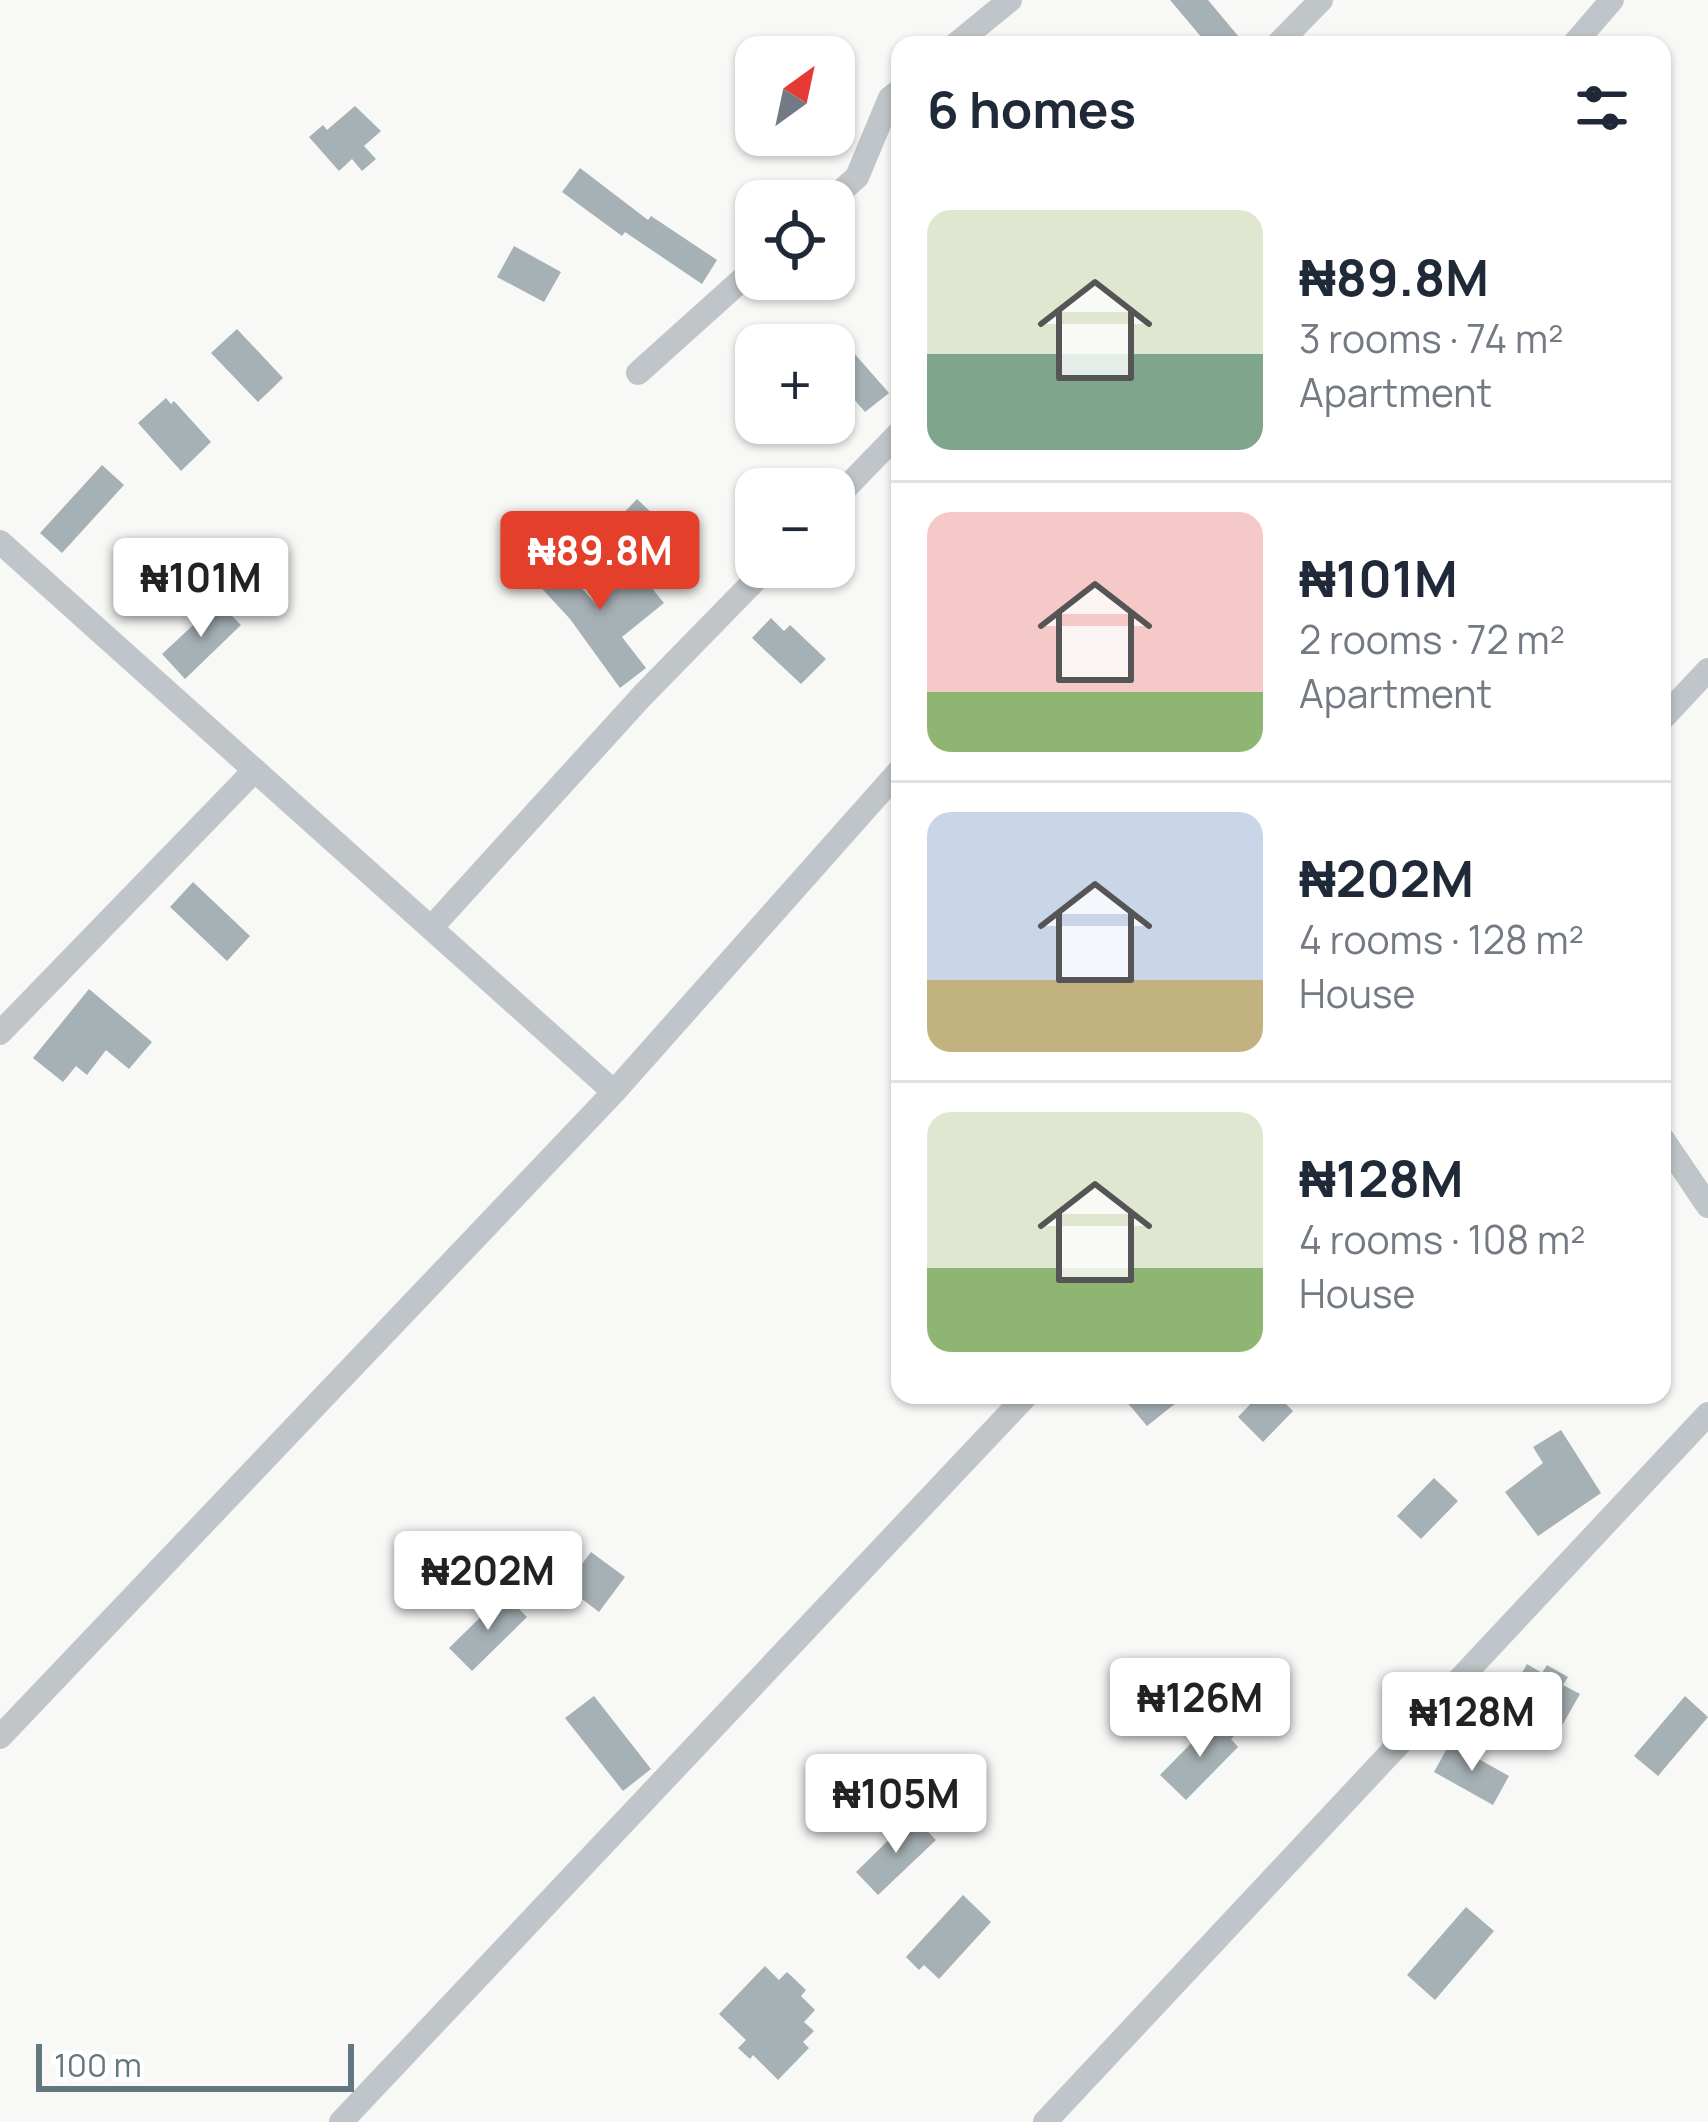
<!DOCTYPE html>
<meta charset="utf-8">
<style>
:root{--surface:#fff;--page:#f6f6f7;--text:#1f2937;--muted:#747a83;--line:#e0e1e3;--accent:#e43f2a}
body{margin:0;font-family:Manrope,sans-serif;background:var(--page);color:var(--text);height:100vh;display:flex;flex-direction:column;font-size:45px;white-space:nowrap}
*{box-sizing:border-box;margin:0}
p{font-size:39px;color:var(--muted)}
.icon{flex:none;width:66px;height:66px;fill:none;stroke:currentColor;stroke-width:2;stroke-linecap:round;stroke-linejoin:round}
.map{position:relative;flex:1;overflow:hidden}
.details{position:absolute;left:891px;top:36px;width:780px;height:1368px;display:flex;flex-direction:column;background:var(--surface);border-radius:24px;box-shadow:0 3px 9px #0004}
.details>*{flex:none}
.needle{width:78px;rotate:33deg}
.tools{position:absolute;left:735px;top:36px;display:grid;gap:24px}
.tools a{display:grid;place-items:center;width:120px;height:120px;border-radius:24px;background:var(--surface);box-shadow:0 3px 9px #0004;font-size:60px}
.scale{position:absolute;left:36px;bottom:30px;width:318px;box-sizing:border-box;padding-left:12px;border:6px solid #637781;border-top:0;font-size:33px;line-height:42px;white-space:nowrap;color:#637781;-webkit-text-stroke:9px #fff;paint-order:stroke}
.price{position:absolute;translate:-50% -102px;padding:0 27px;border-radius:12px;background:#fff;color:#222;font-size:39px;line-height:78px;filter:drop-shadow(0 3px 6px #0008)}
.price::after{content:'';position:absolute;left:50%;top:72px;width:36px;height:27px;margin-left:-18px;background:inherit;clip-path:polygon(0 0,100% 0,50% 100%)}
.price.active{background:var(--accent);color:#fff}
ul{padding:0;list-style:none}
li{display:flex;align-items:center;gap:36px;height:300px;padding:0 36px}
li+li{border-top:3px solid var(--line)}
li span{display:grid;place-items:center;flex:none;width:336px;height:240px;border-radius:24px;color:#555}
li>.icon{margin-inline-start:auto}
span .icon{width:144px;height:144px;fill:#fffc;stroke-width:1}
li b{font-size:51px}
h2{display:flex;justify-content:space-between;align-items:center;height:144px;padding:0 36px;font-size:51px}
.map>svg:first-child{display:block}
</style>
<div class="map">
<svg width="1708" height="2122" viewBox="0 0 1708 2122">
<rect width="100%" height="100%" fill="#f8f8f6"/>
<path fill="#a6b1b5" d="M1170 0H1208L1239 37 1229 45H1208Z
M355 106 381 131 364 146 376 159 362 171 352 159 339 171 309 137 323 125 327 130Z
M580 168 648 220 651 216 717 260 702 284 625 232 622 236 562 192Z
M514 246 561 272 544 302 497 277Z
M237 329 283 378 258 402 211 353Z
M853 352 889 393 865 412 834 376V368Z
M166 398 171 404 174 401 211 442 181 471 138 423Z
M102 465 124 485 62 553 40 533Z
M637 499 657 518 632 546 611 526Z
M544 547 596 604 637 570 664 603 622 637 646 668 620 688 570 619 522 567Z
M218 602 241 625 185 679 162 654Z
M771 618 784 631 790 625 826 659 801 684 752 638Z
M193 882 250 936 227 961 170 907Z
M89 989 152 1042 129 1069 106 1050 87 1075 76 1066 63 1082 33 1058Z
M1121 1395H1186L1147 1426Z
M1259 1395H1277L1293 1411 1263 1442 1238 1417Z
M1561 1430 1601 1493 1538 1536 1505 1492 1543 1463 1533 1447Z
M1434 1478 1458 1501 1421 1539 1397 1516Z
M591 1552 625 1577 599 1612 565 1586Z
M504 1594 527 1617 472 1671 449 1648Z
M1527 1664 1542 1673 1547 1665 1568 1677 1563 1685 1580 1694 1556 1736 1503 1705Z
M594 1696 651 1769 623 1791 565 1718Z
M1685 1696 1708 1717 1658 1776 1634 1756Z
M1213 1721 1234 1736 1231 1739 1238 1747 1186 1800 1160 1775Z
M1450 1743 1509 1776 1493 1805 1434 1772Z
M913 1816 936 1840 878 1895 856 1872Z
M963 1895 991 1922 939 1979 924 1965 919 1970 906 1957Z
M1466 1907 1494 1931 1435 2000 1407 1975Z
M765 1966 779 1980 787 1972 806 1990 801 1996 815 2010 804 2022 814 2031 803 2042 809 2048 778 2080 753 2055 750 2059 738 2048 746 2040 719 2014Z"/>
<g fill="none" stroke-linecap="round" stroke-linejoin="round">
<path stroke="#bfc5c8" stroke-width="24" d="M955 45 1010 0
M1277 45 1321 0
M1573 45 1612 0
M830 201 857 177 890 98 900 90
M638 373 756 267
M834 500 900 432
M0 542 614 1092
M1662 719 1708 670
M431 928 642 696 768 567
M0 1033 255 770
M1662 1138 1708 1206
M0 1737 614 1092 900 770
M341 2122 1027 1395
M1045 2122 1708 1414"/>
</g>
</svg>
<div class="tools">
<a><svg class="needle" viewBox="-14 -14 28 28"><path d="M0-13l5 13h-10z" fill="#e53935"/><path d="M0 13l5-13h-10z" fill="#747a83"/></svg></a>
<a><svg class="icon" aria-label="locate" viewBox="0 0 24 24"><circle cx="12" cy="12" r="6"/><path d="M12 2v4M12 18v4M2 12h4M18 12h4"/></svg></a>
<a>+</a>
<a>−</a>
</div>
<div class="scale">100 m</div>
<b class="price active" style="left:600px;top:613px">₦89.8M</b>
<b class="price" style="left:201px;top:640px">₦101M</b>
<b class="price" style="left:488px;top:1633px">₦202M</b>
<b class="price" style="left:1200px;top:1760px">₦126M</b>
<b class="price" style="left:1472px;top:1774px">₦128M</b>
<b class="price" style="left:896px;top:1856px">₦105M</b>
<section class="details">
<h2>6 homes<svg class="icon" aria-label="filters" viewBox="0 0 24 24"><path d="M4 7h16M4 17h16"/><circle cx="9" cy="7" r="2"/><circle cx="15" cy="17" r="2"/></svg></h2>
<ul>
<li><span style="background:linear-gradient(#dfe7d0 60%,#7fa58c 0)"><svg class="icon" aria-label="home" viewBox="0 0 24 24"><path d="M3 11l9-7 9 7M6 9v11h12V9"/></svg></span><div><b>₦89.8M</b><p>3 rooms · 74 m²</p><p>Apartment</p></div></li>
<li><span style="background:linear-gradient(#f6c9c9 75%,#8fb573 0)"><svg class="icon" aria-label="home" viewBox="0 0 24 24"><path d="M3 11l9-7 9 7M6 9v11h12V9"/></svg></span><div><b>₦101M</b><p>2 rooms · 72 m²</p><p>Apartment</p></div></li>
<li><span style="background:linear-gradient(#c9d6e8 70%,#c2b280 0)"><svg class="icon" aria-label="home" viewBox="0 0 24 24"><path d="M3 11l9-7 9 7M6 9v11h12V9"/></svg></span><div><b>₦202M</b><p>4 rooms · 128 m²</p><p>House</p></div></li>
<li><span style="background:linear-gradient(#dfe7d0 65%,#8fb573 0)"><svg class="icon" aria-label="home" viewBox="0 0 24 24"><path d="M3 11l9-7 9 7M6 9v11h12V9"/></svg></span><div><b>₦128M</b><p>4 rooms · 108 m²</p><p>House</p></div></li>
</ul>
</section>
</div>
